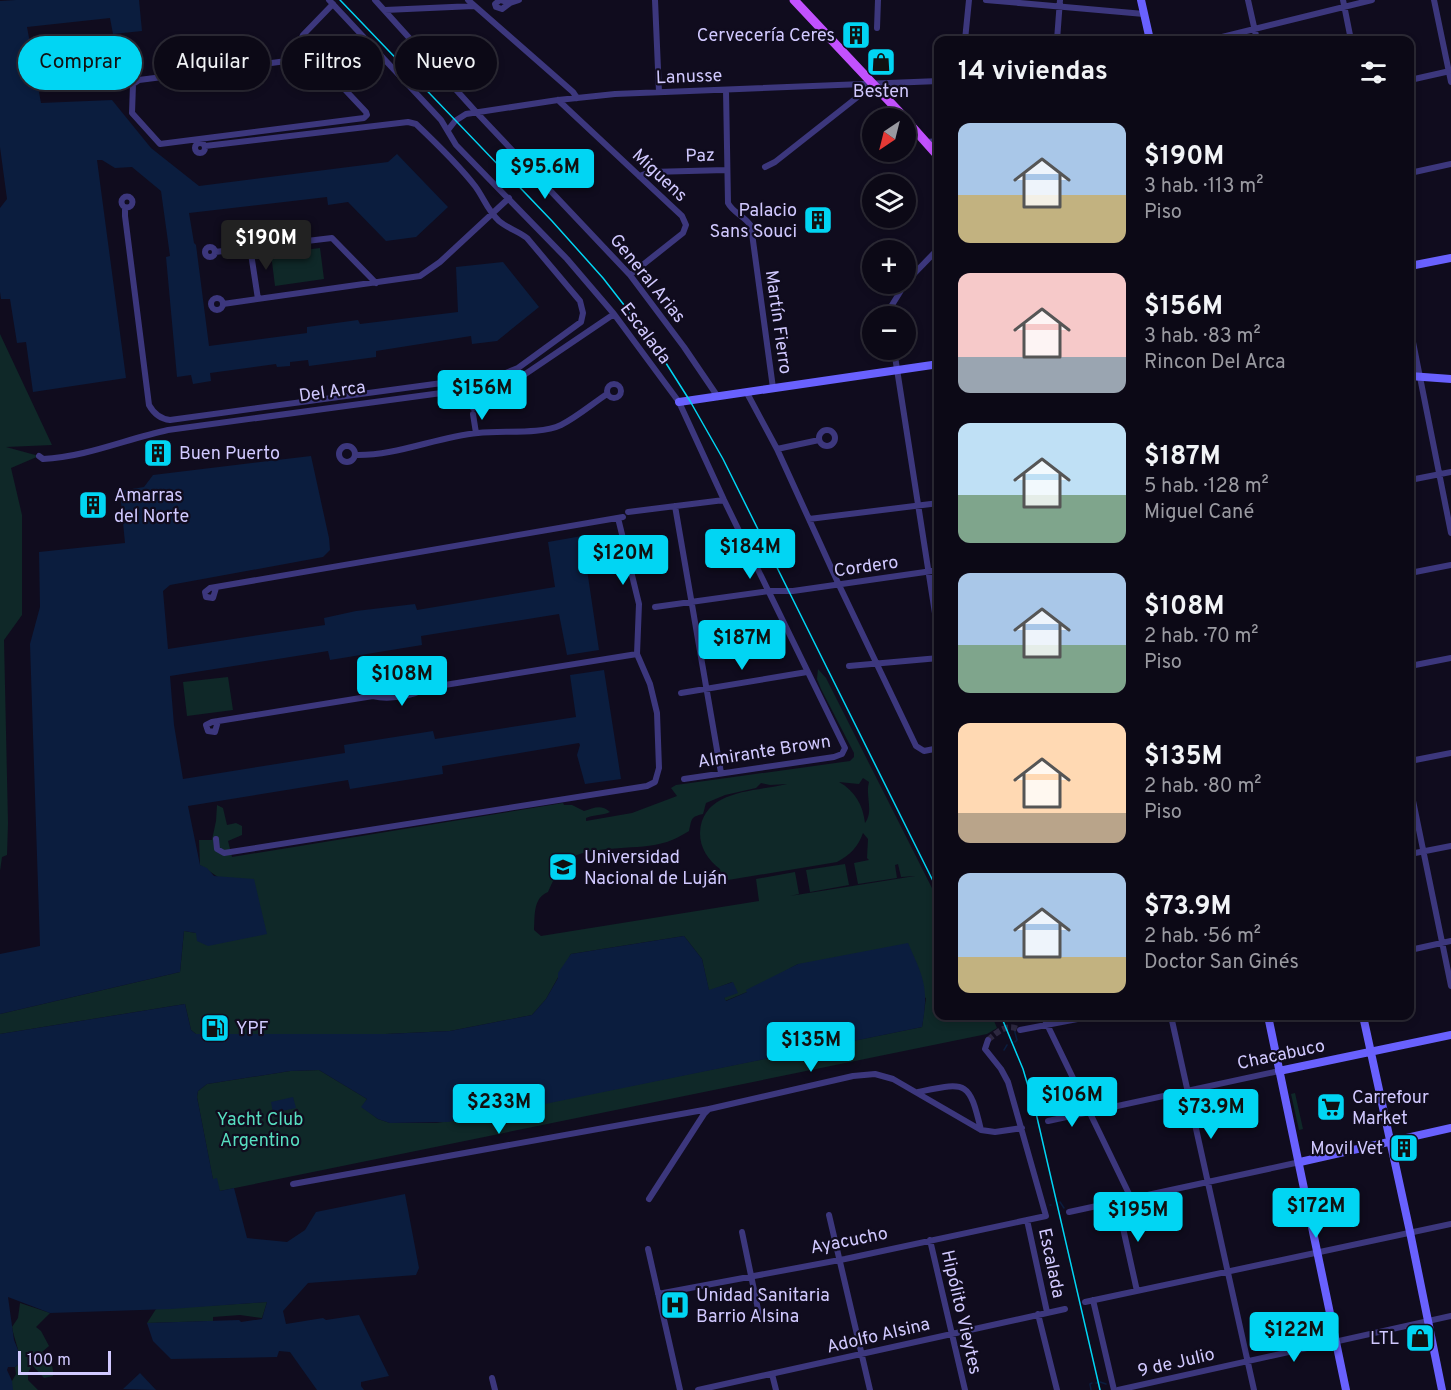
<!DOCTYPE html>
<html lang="es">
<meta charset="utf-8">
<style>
:root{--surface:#0c0916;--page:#15121f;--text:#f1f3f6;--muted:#9a9aa1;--line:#2c2a35;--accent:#01d5f3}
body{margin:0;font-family:Overpass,sans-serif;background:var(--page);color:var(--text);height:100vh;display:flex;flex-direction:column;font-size:22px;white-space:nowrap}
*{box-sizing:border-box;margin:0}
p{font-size:20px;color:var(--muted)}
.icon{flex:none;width:33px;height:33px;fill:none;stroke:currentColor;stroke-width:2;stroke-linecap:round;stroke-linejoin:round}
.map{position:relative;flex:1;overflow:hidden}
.sheet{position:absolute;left:934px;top:36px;width:480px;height:984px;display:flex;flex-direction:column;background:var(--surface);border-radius:12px;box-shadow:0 3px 9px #0003,0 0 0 2px var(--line)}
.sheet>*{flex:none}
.hud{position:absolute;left:18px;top:36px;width:570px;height:54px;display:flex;gap:12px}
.needle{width:39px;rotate:215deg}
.buttons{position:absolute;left:862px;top:108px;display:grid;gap:12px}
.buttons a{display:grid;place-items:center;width:54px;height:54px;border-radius:50%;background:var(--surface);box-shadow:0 3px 9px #0003,0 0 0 2px var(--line);font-size:30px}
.scale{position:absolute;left:18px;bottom:15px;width:93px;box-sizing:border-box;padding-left:6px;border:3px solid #d1c9ff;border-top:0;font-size:16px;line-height:21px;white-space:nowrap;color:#d1c9ff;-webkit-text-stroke:4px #100c1e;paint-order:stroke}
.price{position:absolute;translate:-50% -51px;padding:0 14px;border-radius:6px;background:var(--accent);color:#111;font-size:20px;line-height:39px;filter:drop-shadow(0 2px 3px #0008)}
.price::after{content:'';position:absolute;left:50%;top:36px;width:18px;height:14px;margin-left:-9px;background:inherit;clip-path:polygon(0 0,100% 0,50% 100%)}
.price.current{background:#222;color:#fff}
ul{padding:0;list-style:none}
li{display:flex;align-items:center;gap:18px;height:150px;padding:0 24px}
li span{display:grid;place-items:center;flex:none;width:168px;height:120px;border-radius:12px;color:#555}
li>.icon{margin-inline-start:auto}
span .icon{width:72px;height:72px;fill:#fffc;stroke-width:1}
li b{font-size:26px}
h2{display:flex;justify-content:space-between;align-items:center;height:72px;padding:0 24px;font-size:26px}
.pill{padding:0 21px;border-radius:27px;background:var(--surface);box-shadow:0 3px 9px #0003,0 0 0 2px var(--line);font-size:21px;line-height:54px}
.pill.current{background:var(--accent);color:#111}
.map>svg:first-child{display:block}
</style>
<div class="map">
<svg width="1451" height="1390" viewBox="0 0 1451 1390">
<rect width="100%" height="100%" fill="#100c1e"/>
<path fill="#0f2828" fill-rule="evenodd" d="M320 248 324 279 275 286 271 254Z
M0 334 52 445 6 447 39 456 11 468 22 515V615L4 640 8 823 7 855 2 857 0 871Z
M818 669 826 678 939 902V1016H992L997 1028 987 1034 220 1191 213 1180 197 1097 198 1091 207 1084 290 1071 319 1070 367 1099 362 1107 378 1119 390 1123H436L471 1118 922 1027 926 998 798 964 747 992 725 1001 724 998 732 982 709 991 702 959 684 936 571 954 546 999 532 1015 450 1031 386 1034H196L191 1030 185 1004 0 1034V1014L180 972 184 931 196 933 218 877 200 865 199 840H212L216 821 217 805 223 808 227 825 236 823 242 826V835L228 841 232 857 563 803 564 805H572L584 811C594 808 601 804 610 812 602 816 595 814 586 818V821L632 813 677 796 671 788 676 785 850 761 854 757V753L821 689 817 679ZM863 778 869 782C865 796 874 811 865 823 863 805 855 791 839 782L859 784ZM761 783 770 785 787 784C756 792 702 789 700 833 700 848 708 860 720 869L722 881 837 862C850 855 858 847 863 833L868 839 867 858 869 860 854 863 858 884 897 878 895 865 898 864 901 877 915 876 790 896 799 894 795 872 756 879 759 901 541 936 534 930C535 915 533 898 548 892 553 881 558 868 568 860 587 845 635 850 659 844 670 842 679 837 689 831 692 819 690 817 703 814L706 803 725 795 756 788Z
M228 677 233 710 187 716 183 682Z
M845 864 849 885 810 892 806 870Z
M1295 1093 1303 1129 1299 1130 1291 1094Z
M267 1302 262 1318 240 1315 213 1317V1321L147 1323 156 1309Z
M20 1303 50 1313 36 1327 41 1331 49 1346 42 1352C50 1358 54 1366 53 1376L44 1378 32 1365 28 1373V1380L38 1390H13L12 1388V1381L16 1374 15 1367 20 1363C20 1351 14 1339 12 1327L18 1318Z"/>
<path fill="#0b1d3e" d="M16 0H139L142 31 113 34 110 18 27 27 41 103 112 100 151 148 199 186 388 162 397 154 448 207 416 237 386 241 348 202 328 205 327 197 189 213 194 243 196 245 209 346 307 333V327L358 320 360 324 458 312 456 267 503 262 539 307 497 341 472 344 471 336 376 351V357L309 366 308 360 290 362V366L277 367 276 364 210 373 211 381 193 384 191 375 177 377 166 257 170 256 161 191 132 167 115 168 102 160H97L126 378 33 392 26 342 17 343 10 299H1L0 292V208L7 199 0 147V1Z
M311 456 329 538 330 550 323 557 170 585 163 591 168 649 325 625 324 618 356 611 415 604 417 610 555 587 548 542 582 536 599 650 567 655 559 614 421 636 422 645 330 660 328 651 170 676 174 725 183 779 345 753 344 745 433 731 435 739 576 717 570 675 604 670 621 779 585 784 577 755 580 745 579 743 442 766 443 774 350 789 348 780 188 806 200 865 207 868 214 876 254 879 267 934 208 946 197 941 196 933 184 931 180 972 0 1014V954L40 946 30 644 40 607 39 552 125 543 120 491 144 487 153 475Z
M684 936 702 959 709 990 733 982 738 993 724 998 726 1001 747 992 746 990 798 964 908 943C924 979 929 987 922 1027L535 1106 448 1122 390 1123 378 1119 361 1107 367 1099 319 1070 290 1071 207 1084 198 1091 197 1097 213 1179 217 1178 220 1191 234 1188 247 1238 287 1242 305 1230 316 1212 405 1194 419 1268 416 1275 308 1283 283 1311 286 1324 323 1318 326 1320 359 1315 389 1376 361 1382V1386L364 1390H317L290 1352 279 1351 277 1357 171 1359 153 1341 147 1323 239 1320 241 1322 262 1319 267 1302 171 1309 50 1313 8 1297 14 1340 20 1355V1363L15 1367H8L7 1370 12 1381 13 1390H0V1034L185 1004 191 1030 196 1034H386L450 1031 532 1015 546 999 558 978V973L571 954Z
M293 1097 296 1108 273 1113 271 1102Z
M140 1373 156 1390 123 1389Z"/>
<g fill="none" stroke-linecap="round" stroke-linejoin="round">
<path stroke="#0b1d3e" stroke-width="1.5" d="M1014 1029 1017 1040 1015 1042
M1004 1050 1007 1045
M1060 1202 1064 1208
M1050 1205H1051
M1100 1382 1106 1384
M1096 1383H1097
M1091 1390 1090 1384 1092 1383"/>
<path stroke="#2d2840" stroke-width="6" stroke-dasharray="6 3" stroke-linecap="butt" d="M988 1040C999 1031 1006 1023 1020 1030"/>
<path stroke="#3c377d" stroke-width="6" d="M329 0 441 120 456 145 567 259 614 314 679 402 724 500 845 748 842 754 834 757 684 779
M375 0 477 113 630 275 684 347 718 397
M468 0 573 92 577 98
M655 0 659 92
M986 0 1144 14
M1248 0 1257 40
M1343 0 1351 40
M1434 0 1451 82
M510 3 500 0 495 4 496 7 502 9 510 3 519 0
M385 10 474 6
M877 28 878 0
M965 40 969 0
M1057 40 1060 0
M1210 40 1372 0
M300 43 302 59 315 58
M302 59 139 80 133 84 132 113 160 144 364 118 367 115 366 112 300 42 303 35 333 4
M1410 80 1450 71
M726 90 728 203C733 213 745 216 751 226L773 388
M558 100 682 216 686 225 683 233 630 275
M448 130 455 121 466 114 558 100 615 94 939 81
M926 142 939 141
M195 148a5 5 0 1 1 10 0a5 5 0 1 1-10 0Z
M765 167 775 162 874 84
M1410 173 1451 164
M639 176 651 172 726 170
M121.5 202a5.5 5.5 0 1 1 11 0a5.5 5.5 0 1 1-11 0Z
M125 207V216L149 405C154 414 161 419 170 420L501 375 518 368 581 322 583 313 580 301 527 238C518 231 507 228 499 221 487 210 484 198 475 186 458 164 436 143 416 124L408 122 205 146
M205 252a5 5 0 1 1 10 0a5 5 0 1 1-10 0Z
M250 247 258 299
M215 252 332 238 376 283
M906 282 939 248
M211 304a6 6 0 1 1 12 0a6 6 0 1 1-12 0Z
M223 304 420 276 440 262 509 198
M890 316 892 305 905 284
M1410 327 1451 533
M894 350 939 639
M607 391a7 7 0 1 1 14 0a7 7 0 1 1-14 0Z
M471 389 473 408
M747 393 777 449 839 585 916 746 924 751 939 748
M473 414 476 433
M819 438a8 8 0 1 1 16 0a8 8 0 1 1-16 0Z
M339 454a8 8 0 1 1 16 0a8 8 0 1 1-16 0Z
M777 449 819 440
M355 455C397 456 436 437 478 433 501 430 540 435 561 425 577 417 592 404 607 394
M39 456 43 459C86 457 126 439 168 430L508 384 515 381 614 314
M1410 480 1451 472
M675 506 721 773
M628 512 724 500
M809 519 939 503
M1410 573 1451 565
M216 588 213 598 206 597 205 592 210 588 623 517
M655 607 769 591H793L939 570
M849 666 939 658
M1410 666 1451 658
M681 693 807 672
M373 696C388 700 414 696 426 688L637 654
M218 721 215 732 208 731 206 725 212 722 373 696C386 687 412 683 426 688
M1410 761 1451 753
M1410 786 1451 986
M216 839 217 849 224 853 647 786 655 782 659 768 657 713 650 684 637 654 639 604 618 518
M1410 854 1451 846
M1410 950 1451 941
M1043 1016 1131 1198
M1171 1016 1254 1390
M1020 1030 1093 1016
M918 1092C967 1082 969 1080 981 1130
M1048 1121 1279 1071
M293 1184 709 1109
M649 1199 704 1114 709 1109 853 1076 875 1074 893 1079 981 1130 995 1132 1022 1128
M1117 1201 1137 1291
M1069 1212 1300 1162
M829 1215 870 1390
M1027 1220 1047 1312
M742 1232 759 1314
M930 1240 965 1390
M648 1249 680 1390
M658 1294 845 1259 1046 1216 1008 1082 1001 1069 985 1049 988 1040
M1093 1300 1114 1390
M1085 1302 1451 1224
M1038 1314 1057 1390
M772 1374 776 1390
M492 1378 495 1390
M698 1390 1065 1309
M1118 1390 1451 1316"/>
<path stroke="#6961fe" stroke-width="8" d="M1141 0 1150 40
M1410 266 1451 258
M1410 376 1451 379
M679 402 939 364
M1268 1016 1346 1390
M1363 1016 1410 1232 1442 1390
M1279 1071 1451 1035
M1300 1162 1451 1128"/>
<path stroke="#c251fe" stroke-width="9" d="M794 0 905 118
M906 120 939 157"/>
<path stroke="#01d5f3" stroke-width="1.5" d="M340 0 552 221 603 278 652 341 690 401 723 459 939 893
M1001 1016 1023 1069 1036 1113 1100 1390"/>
</g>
<defs>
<g id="building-square" transform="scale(1.5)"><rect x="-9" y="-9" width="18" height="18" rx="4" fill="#01d5f3" stroke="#100c1e"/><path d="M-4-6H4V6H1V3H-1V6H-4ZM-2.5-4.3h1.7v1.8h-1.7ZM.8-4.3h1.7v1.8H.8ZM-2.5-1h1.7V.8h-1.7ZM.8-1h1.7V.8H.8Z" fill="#111"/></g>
<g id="shop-square" transform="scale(1.5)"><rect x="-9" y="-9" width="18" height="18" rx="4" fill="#01d5f3" stroke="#100c1e"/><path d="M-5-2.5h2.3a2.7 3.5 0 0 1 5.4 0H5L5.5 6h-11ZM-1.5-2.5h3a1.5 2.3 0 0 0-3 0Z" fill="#111"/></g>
<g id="university-square" transform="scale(1.5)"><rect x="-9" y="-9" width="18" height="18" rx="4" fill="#01d5f3" stroke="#100c1e"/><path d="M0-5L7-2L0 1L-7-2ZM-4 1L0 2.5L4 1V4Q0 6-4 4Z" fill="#111"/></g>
<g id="fuel-square" transform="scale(1.5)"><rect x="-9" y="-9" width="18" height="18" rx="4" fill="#01d5f3" stroke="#100c1e"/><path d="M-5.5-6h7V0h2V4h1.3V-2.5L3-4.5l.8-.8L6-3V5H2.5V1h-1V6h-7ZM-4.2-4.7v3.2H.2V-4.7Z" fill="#111"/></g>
<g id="supermarket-square" transform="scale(1.5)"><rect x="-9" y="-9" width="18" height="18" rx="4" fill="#01d5f3" stroke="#100c1e"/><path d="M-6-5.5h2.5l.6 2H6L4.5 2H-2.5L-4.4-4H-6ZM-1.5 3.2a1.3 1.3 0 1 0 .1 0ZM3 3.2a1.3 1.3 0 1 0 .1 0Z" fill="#111"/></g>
<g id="hospital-square" transform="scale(1.5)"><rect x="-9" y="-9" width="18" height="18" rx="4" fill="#01d5f3" stroke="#100c1e"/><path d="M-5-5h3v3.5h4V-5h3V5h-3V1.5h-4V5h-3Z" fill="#111"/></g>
</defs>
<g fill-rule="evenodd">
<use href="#building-square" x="856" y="35"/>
<use href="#shop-square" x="881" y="62"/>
<use href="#building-square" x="818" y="220"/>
<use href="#building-square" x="158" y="453"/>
<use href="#building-square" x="93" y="505"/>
<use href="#university-square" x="563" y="867"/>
<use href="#fuel-square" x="215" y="1028"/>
<use href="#supermarket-square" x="1331" y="1107"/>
<use href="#building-square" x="1404" y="1148"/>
<use href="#hospital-square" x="675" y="1305"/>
<use href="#shop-square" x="1420" y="1338"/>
</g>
<g text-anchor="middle" stroke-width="4.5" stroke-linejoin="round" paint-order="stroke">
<g font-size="18" fill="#d1c9ff" stroke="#100c1e" text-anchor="start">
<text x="835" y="41" text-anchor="end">Cervecería Ceres</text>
<text x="881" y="97" text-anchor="middle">Besten</text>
<text x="797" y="216" text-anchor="end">Palacio<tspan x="797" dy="21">Sans Souci</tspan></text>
<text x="179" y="459">Buen Puerto</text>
<text x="114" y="501">Amarras<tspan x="114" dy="21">del Norte</tspan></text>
<text x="584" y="863">Universidad<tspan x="584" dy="21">Nacional de Luján</tspan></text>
<text x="236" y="1034">YPF</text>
<text x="1352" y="1103">Carrefour<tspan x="1352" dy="21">Market</tspan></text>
<text x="1383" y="1154" text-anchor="end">Movil Vet</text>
<text x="696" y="1301">Unidad Sanitaria<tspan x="696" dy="21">Barrio Alsina</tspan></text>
<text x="1399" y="1344" text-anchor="end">LTL</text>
</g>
<g font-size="18" fill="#d1c9ff" stroke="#100c1e">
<text transform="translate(689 76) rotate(-2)" y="6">Lanusse</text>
<text transform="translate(700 155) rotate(-2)" y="6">Paz</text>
<text transform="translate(660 175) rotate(43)" y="6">Miguens</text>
<text transform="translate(648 278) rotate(51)" y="6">General Arias</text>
<text transform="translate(779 322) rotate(82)" y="6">Martín Fierro</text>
<text transform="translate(646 333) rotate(53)" y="6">Escalada</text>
<text transform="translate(332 391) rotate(-8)" y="6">Del Arca</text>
<text transform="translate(866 566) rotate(-8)" y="6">Cordero</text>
<text transform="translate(764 751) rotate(-9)" y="6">Almirante Brown</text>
<text transform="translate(1281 1054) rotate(-12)" y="6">Chacabuco</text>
<text transform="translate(849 1240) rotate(-11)" y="6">Ayacucho</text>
<text transform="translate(1052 1263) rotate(78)" y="6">Escalada</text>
<text transform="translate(962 1312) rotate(77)" y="6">Hipólito Vieytes</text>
<text transform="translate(878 1335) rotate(-13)" y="6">Adolfo Alsina</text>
<text transform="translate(1176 1362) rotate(-13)" y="6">9 de Julio</text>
</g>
<g font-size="18" fill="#57dec0" stroke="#100c1e">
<text x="260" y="1125">Yacht Club<tspan x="260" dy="21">Argentino</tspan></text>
</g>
</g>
</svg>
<div class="buttons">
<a><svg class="needle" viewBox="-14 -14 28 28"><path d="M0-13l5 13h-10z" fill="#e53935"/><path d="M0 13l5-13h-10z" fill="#9a9aa1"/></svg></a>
<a><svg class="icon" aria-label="layers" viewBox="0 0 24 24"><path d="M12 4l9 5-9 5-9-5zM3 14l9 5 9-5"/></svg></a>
<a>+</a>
<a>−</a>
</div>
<div class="scale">100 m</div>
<b class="price" style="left:545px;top:200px">$95.6M</b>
<b class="price current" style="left:266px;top:271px">$190M</b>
<b class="price" style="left:482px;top:421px">$156M</b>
<b class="price" style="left:750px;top:580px">$184M</b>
<b class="price" style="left:623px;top:586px">$120M</b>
<b class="price" style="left:742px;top:671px">$187M</b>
<b class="price" style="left:402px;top:707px">$108M</b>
<b class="price" style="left:811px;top:1073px">$135M</b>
<b class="price" style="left:1072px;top:1128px">$106M</b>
<b class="price" style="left:499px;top:1135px">$233M</b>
<b class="price" style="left:1211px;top:1140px">$73.9M</b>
<b class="price" style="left:1316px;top:1239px">$172M</b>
<b class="price" style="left:1138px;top:1243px">$195M</b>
<b class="price" style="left:1294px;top:1363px">$122M</b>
<div class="hud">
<a class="pill current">Comprar</a>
<a class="pill">Alquilar</a>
<a class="pill">Filtros</a>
<a class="pill">Nuevo</a>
</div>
<section class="sheet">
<h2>14 viviendas<svg class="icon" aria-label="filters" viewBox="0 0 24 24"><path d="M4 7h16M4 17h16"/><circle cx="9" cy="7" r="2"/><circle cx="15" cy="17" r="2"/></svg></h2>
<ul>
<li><span style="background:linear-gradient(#a9c7e8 60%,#c2b280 0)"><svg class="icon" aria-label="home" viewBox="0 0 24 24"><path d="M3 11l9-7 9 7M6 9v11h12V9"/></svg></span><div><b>$190M</b><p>3 hab. · 113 m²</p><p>Piso</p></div></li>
<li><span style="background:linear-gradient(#f6c9c9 70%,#9aa5b1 0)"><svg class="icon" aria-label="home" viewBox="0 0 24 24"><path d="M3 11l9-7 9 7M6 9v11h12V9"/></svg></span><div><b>$156M</b><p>3 hab. · 83 m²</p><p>Rincon Del Arca</p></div></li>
<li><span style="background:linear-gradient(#bfe0f5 60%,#7fa58c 0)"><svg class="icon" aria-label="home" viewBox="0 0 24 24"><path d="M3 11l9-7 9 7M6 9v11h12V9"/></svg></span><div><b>$187M</b><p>5 hab. · 128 m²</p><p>Miguel Cané</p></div></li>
<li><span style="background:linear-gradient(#a9c7e8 60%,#7fa58c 0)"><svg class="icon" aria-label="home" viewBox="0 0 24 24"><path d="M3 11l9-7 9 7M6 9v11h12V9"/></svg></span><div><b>$108M</b><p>2 hab. · 70 m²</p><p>Piso</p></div></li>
<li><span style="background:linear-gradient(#ffd9b3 75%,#b9a48a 0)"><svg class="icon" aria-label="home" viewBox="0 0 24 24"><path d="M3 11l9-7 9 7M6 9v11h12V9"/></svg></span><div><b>$135M</b><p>2 hab. · 80 m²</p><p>Piso</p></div></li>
<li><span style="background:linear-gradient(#a9c7e8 70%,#c2b280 0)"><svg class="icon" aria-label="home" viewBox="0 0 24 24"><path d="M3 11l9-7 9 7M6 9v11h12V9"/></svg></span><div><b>$73.9M</b><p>2 hab. · 56 m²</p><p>Doctor San Ginés</p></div></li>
</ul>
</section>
</div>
